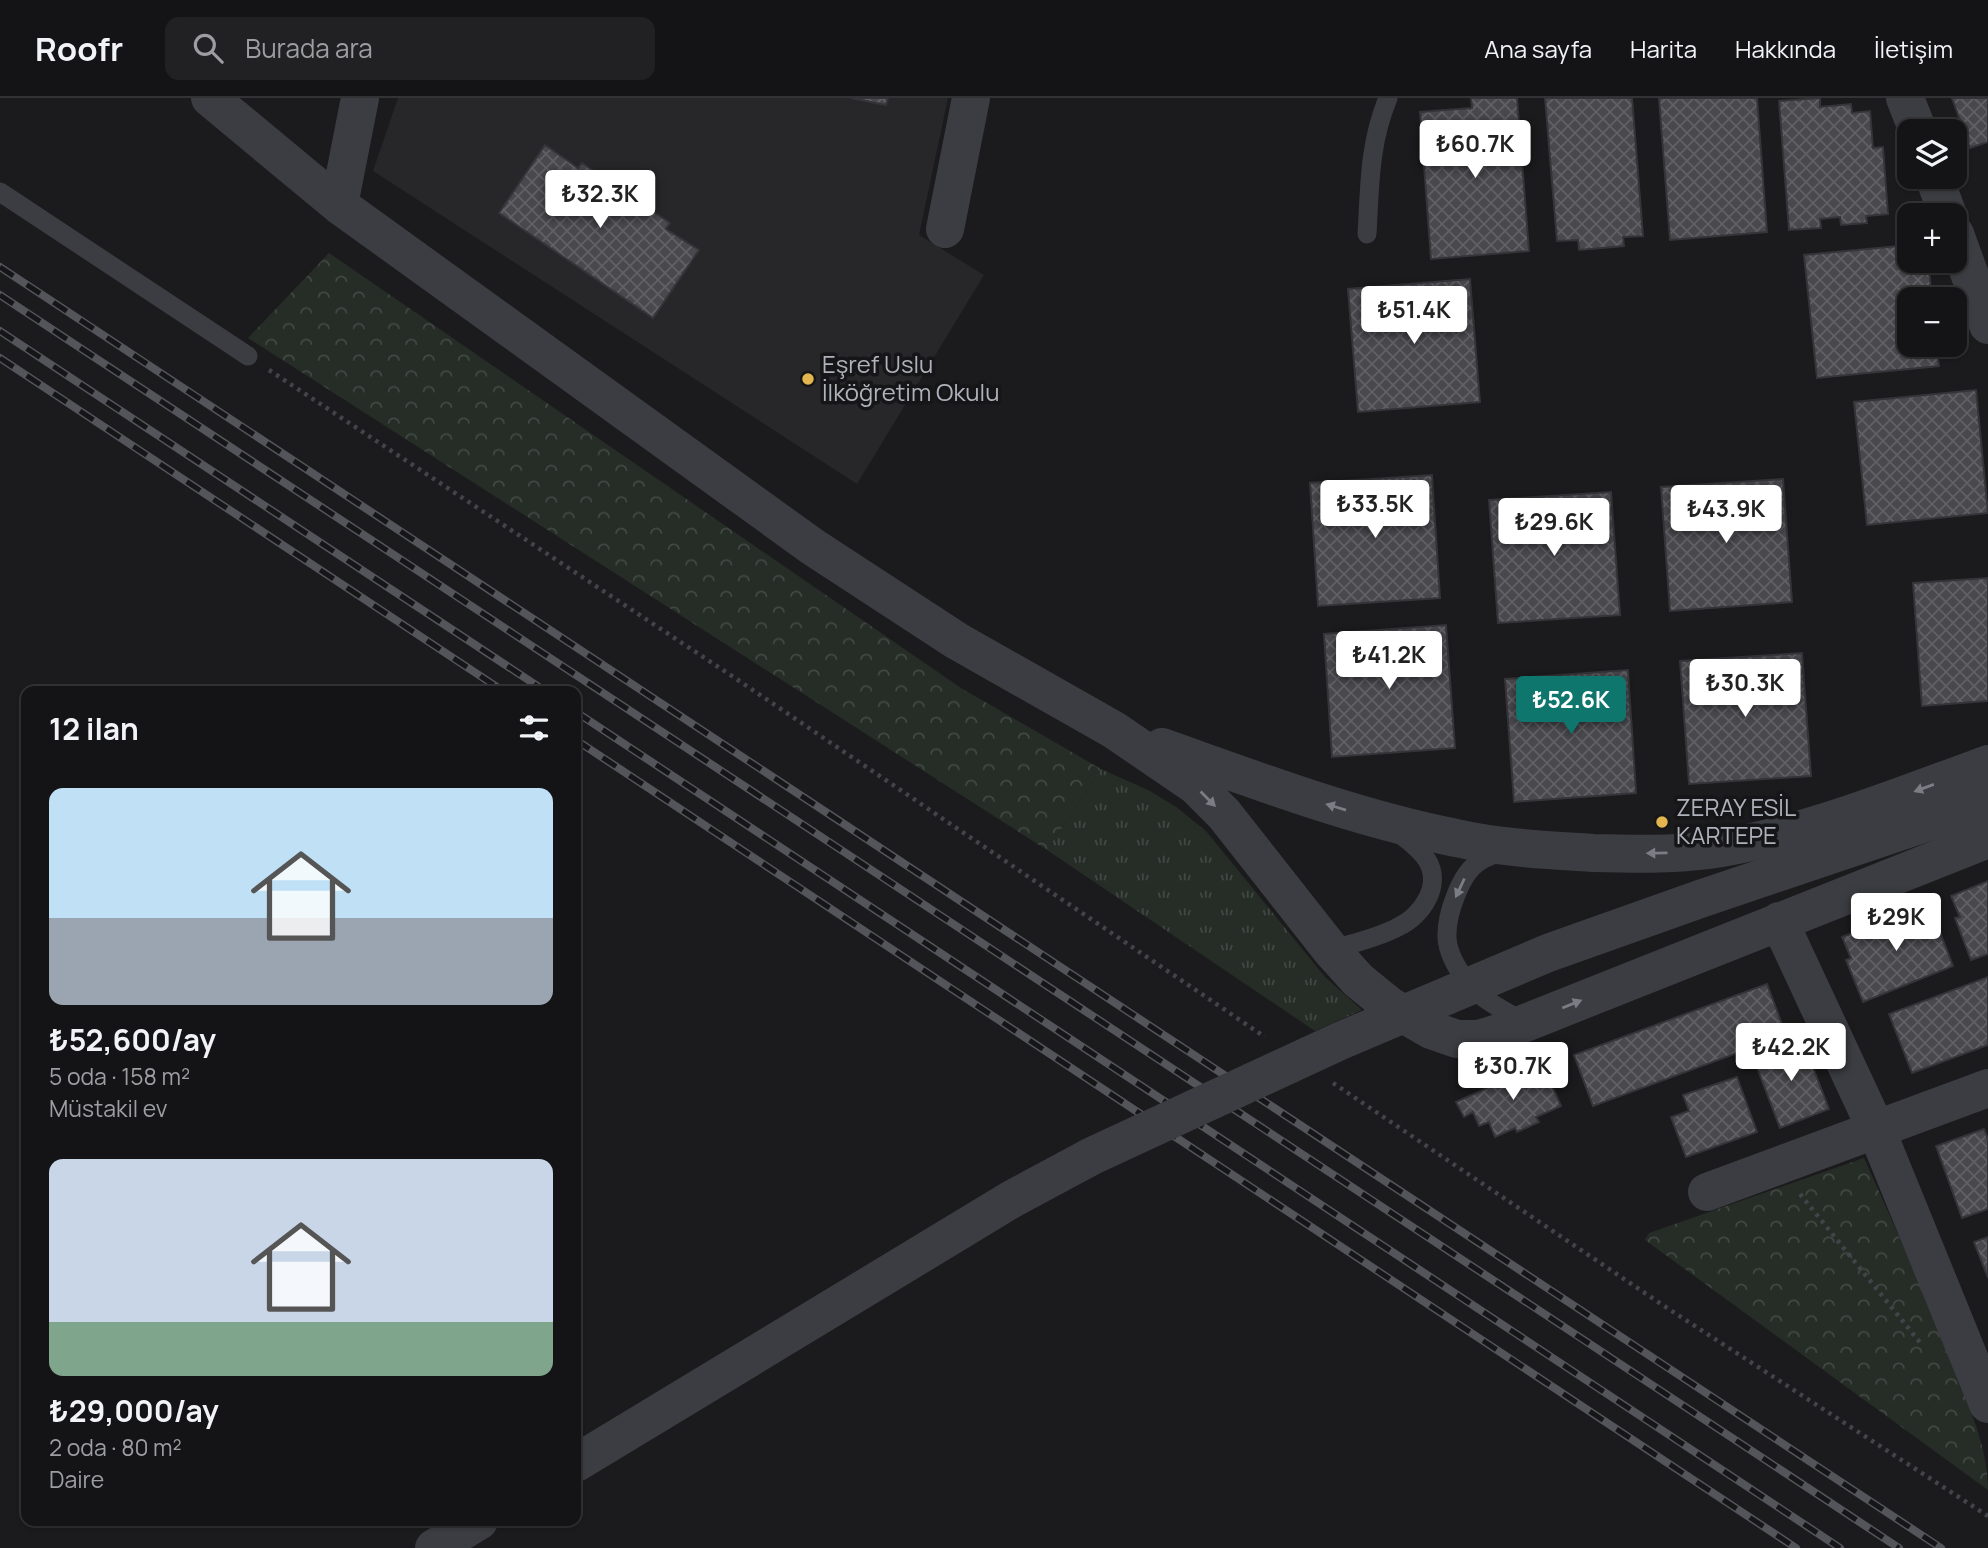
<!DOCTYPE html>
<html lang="tr">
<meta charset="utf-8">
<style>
:root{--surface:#141416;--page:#212123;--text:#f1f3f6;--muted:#9d9ea1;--line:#333335;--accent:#0f766e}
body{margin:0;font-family:Manrope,sans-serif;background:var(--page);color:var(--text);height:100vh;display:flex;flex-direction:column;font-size:26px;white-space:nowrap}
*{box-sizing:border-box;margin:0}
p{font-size:23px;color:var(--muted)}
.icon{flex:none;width:38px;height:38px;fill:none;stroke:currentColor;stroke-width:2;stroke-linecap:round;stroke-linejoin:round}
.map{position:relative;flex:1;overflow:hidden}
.details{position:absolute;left:21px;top:588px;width:560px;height:840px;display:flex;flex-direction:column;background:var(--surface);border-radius:14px;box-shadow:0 2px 5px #0004,0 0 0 2px var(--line)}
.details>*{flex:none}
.fabs{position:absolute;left:1897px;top:21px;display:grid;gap:14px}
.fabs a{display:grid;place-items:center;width:70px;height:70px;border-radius:14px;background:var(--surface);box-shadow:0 2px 5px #0004,0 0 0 2px var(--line);font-size:35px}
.price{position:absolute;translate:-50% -60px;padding:0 16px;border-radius:7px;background:#fff;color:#222;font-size:23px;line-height:46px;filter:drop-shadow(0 2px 4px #0008)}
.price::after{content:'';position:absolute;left:50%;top:42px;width:21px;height:16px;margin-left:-10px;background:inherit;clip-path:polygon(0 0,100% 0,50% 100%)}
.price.active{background:var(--accent);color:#fff}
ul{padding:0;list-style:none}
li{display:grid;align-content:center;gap:14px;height:371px;padding:0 28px}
li span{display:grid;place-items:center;height:217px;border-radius:14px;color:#555}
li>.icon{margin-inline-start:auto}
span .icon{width:126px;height:126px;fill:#fffc;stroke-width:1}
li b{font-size:30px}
h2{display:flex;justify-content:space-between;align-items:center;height:84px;padding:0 28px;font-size:30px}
header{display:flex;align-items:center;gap:42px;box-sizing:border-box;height:98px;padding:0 35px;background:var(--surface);border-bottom:2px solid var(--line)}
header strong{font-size:33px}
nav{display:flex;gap:38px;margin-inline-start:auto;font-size:24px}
.search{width:490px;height:63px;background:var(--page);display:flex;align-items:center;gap:18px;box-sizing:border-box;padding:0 24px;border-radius:14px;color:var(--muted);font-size:26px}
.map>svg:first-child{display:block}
</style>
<header>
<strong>Roofr</strong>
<div class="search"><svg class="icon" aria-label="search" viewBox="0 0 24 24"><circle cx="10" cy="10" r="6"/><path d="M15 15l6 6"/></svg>Burada ara</div>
<nav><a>Ana sayfa</a><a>Harita</a><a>Hakkında</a><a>İletişim</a></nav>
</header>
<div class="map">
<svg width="1988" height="1450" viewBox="0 0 1988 1450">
<defs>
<pattern id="grass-tufts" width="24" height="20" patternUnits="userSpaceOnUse" patternTransform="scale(1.75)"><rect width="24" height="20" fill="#252d26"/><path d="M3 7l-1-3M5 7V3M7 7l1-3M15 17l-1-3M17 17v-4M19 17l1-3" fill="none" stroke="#424944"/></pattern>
<pattern id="forest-crowns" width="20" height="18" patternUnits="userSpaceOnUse" patternTransform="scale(1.75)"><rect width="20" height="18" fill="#252d26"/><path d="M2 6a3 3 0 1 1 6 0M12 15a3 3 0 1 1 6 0" fill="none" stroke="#424944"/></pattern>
<pattern id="building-cross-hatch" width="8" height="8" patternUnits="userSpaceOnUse" patternTransform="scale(1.75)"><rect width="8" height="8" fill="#48484d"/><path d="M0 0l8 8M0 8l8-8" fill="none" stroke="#606065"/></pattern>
</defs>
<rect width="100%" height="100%" fill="#1b1b1d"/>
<path fill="#27272a" d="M398 0H948L919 137 984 177 857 386 373 73Z"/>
<path fill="url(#grass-tufts)" d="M1101 671 1150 693 1176 709 1206 733 1325 879 1362 912 1315 933 1047 752Z"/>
<path fill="url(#forest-crowns)" d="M329 155 961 590 1101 671 1047 752 248 240Z
M1864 1060C1895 1129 1926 1198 1953 1269 1969 1309 1988 1349 1988 1392L1645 1142 1649 1135Z"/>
<path fill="url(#building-cross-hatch)" stroke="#353539" stroke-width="2" d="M851 0H888L886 7Z
M1471 0H1517L1529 153 1431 161 1420 14 1472 10Z
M1545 0H1632L1643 138 1623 139 1624 148 1579 152 1578 142 1557 143Z
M1659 0H1757L1767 134 1670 142Z
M1820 0V9L1851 6 1852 15 1870 13 1873 50 1883 49 1888 116 1866 118 1867 125 1841 127 1840 119 1820 121 1821 130 1789 132 1779 3Z
M1952 0H1988V44L1970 50Z
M545 47 578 70 582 65 670 125 666 131 699 152 653 220 499 115Z
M1909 147V163H1928L1932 201H1909V247H1936L1939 268 1817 280 1804 157Z
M1470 181 1480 304 1358 314 1348 191Z
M1976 292 1988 415 1867 427 1854 304Z
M1432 377 1440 500 1318 508 1310 385Z
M1783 381 1792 504 1670 513 1661 389Z
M1611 394 1620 517 1498 525 1489 402Z
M1988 480V603L1922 608 1913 485Z
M1446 527 1455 650 1332 659 1324 536Z
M1802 555 1811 678 1689 686 1680 563Z
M1628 572 1636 695 1514 704 1505 581Z
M1988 783V856L1971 862 1955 820 1960 819 1951 798Z
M1923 807 1933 831 1938 829 1953 868 1863 904 1846 862 1851 860 1842 839Z
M1988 879V947L1912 975 1889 916Z
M1767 886 1786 937 1593 1008 1574 957Z
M1802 941 1829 1011 1780 1030 1753 959Z
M1542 965 1561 1008 1536 1019 1539 1024 1517 1034 1515 1030 1495 1039 1489 1024 1479 1028 1473 1014 1464 1019 1456 1004Z
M1737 979 1757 1034 1686 1059 1671 1019 1689 1013 1683 997Z
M1984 1031 1988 1041V1111L1962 1120 1936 1048Z
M1988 1139V1180L1974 1144Z"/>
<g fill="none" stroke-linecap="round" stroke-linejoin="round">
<path stroke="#424449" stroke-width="4.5" stroke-dasharray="3.5 5" stroke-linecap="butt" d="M269 272 738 582 1265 939
M1333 985 1661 1206 1988 1418
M1800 1096 1922 1247"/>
<path stroke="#3c3d42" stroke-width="19" d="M0 94 248 258
M1367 136C1370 87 1369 46 1388 0
M1500 754C1494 757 1486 759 1480 763 1460 775 1446 818 1447 840 1448 856 1458 872 1467 884 1481 902 1506 913 1525 925
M1331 852C1353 845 1378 840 1398 829 1421 818 1443 788 1427 762 1420 751 1410 744 1400 736"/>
<path stroke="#3c3d42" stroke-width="38" d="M210 0 339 107 813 449 957 543 1114 632 1196 688 1224 716 1331 852 1358 882 1390 908 1431 932 1457 941H1479L1505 933 1988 741
M1905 0 1918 33
M1934 79 1948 117
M339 107 360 0
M945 131 971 0
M1955 136 1988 227
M1162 649C1258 683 1355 720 1456 740 1501 750 1547 752 1593 755 1631 756 1671 757 1709 752 1806 737 1897 699 1988 666
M1779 823 1876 1031 1988 1306
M1707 1094 1988 990"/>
<path stroke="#3c3d42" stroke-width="38" d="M434 1450 479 1423"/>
<g stroke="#53555a" stroke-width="8">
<path id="rail" d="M0 169 1941 1450
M0 197 1899 1450
M0 233 545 593
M0 260 503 593
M576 614 1840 1450
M576 642 1796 1450"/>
</g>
<use href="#rail" stroke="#161618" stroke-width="5" stroke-dasharray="16" stroke-linecap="butt"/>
<path stroke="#3c3d42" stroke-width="38" d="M576 1365 1012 1101 1092 1058 1340 943 1548 855 1700 801 1988 704"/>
</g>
<defs><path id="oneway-solid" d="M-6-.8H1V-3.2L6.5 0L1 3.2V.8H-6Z" transform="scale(1.75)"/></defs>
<g fill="#7b7d85">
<use href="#oneway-solid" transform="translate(1924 690) rotate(160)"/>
<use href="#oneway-solid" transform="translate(1208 701) rotate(45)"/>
<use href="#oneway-solid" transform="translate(1336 709) rotate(-163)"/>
<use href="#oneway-solid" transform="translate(1657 755) rotate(179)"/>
<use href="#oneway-solid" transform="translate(1460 790) rotate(115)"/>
<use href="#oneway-solid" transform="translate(1572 906) rotate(-22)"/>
</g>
<g fill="#e2b54e" stroke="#161618" stroke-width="2.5">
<circle cx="808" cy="281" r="7"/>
<circle cx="1662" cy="724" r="7"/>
</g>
<g text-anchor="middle" stroke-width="7" stroke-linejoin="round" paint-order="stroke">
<g font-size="24" fill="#afb2bb" stroke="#161618" text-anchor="start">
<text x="822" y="275">Eşref Uslu<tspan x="822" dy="28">İlköğretim Okulu</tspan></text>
<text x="1676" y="718">ZERAY ESİL<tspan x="1676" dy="28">KARTEPE</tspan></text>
</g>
</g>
</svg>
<div class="fabs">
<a><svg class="icon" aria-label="layers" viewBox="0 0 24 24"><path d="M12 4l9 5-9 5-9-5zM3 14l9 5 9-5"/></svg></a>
<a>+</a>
<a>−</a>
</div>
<b class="price" style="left:1475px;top:82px">₺60.7K</b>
<b class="price" style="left:600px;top:132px">₺32.3K</b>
<b class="price" style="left:1414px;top:248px">₺51.4K</b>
<b class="price" style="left:1375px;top:442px">₺33.5K</b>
<b class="price" style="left:1726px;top:447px">₺43.9K</b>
<b class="price" style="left:1554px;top:460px">₺29.6K</b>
<b class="price" style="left:1389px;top:593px">₺41.2K</b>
<b class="price" style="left:1745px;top:621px">₺30.3K</b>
<b class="price active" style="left:1571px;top:638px">₺52.6K</b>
<b class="price" style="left:1896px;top:855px">₺29K</b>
<b class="price" style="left:1791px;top:985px">₺42.2K</b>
<b class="price" style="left:1513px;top:1004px">₺30.7K</b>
<section class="details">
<h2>12 ilan<svg class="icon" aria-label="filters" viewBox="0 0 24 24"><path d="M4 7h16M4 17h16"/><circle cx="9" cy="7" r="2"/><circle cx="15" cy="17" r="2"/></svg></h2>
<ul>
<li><span style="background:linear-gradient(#bfe0f5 60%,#9aa5b1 0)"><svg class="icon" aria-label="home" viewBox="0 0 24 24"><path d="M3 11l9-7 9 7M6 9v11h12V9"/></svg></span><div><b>₺52,600/ay</b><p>5 oda · 158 m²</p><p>Müstakil ev</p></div></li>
<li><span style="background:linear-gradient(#c9d6e8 75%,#7fa58c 0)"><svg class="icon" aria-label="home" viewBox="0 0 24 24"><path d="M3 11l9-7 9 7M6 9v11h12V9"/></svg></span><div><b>₺29,000/ay</b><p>2 oda · 80 m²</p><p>Daire</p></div></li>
</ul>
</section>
</div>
